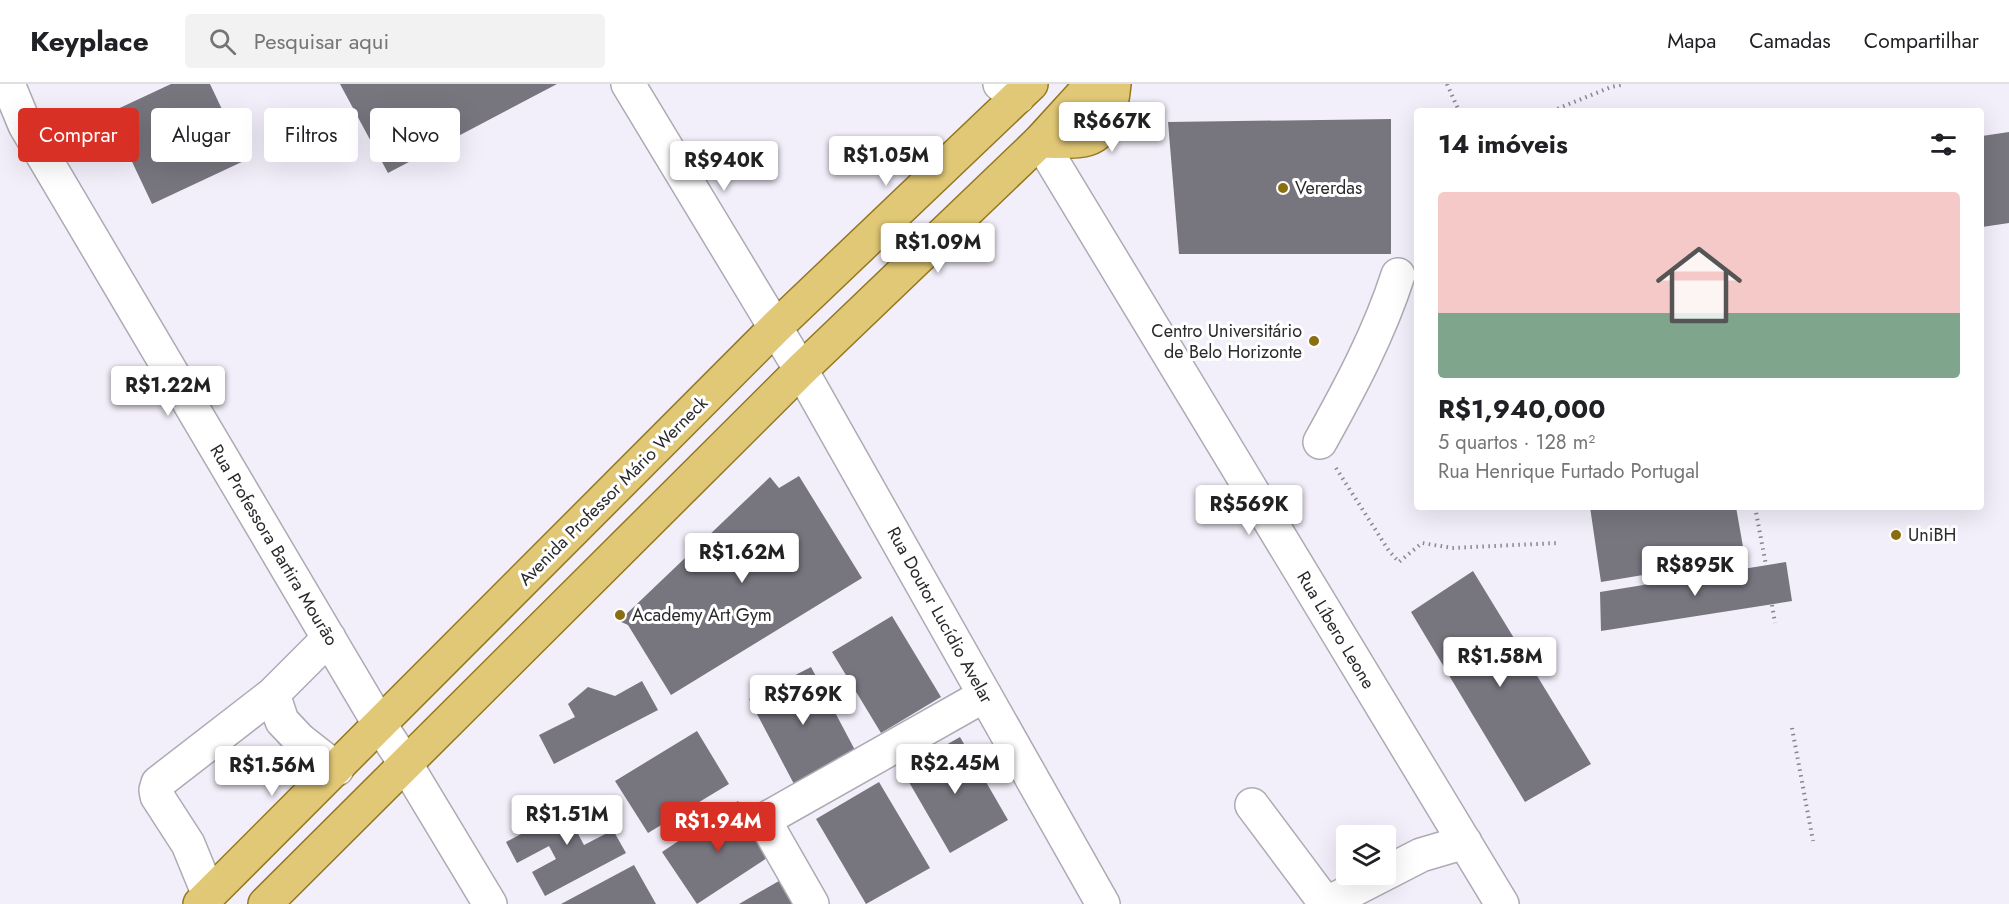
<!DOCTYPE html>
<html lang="pt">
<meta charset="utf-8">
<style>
:root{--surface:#fff;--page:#f2f2f2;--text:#202124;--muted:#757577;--line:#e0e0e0;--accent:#d93025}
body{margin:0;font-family:Jost,sans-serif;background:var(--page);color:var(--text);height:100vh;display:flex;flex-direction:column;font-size:22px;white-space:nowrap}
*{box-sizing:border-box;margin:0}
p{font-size:20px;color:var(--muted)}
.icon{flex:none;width:33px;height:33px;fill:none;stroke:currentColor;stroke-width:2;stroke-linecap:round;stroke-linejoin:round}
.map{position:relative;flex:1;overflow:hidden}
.panel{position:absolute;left:1414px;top:24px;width:570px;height:402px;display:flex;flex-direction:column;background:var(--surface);border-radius:6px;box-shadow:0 6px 24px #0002}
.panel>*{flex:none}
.hud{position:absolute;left:18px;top:24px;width:570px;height:54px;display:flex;gap:12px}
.controls{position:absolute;left:1336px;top:741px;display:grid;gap:12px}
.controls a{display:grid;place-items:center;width:60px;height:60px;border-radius:6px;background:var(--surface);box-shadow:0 6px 24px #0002;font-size:30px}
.price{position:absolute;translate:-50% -51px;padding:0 14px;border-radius:6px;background:#fff;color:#222;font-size:20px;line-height:39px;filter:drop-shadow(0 2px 3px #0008)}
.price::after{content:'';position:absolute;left:50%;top:36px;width:18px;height:14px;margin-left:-9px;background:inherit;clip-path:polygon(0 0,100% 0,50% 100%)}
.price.on{background:var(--accent);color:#fff}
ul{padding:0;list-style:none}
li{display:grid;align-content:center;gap:12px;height:318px;padding:0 24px}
li span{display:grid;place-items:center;height:186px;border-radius:6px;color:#555}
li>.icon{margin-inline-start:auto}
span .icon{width:108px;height:108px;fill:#fffc;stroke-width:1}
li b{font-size:26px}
h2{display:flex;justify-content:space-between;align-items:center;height:72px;padding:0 24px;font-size:26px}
.chip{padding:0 21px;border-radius:6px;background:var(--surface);box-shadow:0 6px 24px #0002;font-size:21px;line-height:54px}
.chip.on{background:var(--accent);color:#fff}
header{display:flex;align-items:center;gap:36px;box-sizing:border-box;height:84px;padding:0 30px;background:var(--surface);border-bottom:2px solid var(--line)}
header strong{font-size:28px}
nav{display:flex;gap:33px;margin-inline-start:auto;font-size:21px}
.search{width:420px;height:54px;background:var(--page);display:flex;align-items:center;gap:15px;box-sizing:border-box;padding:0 21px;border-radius:6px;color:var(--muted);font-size:22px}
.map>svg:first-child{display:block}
</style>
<header>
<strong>Keyplace</strong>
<div class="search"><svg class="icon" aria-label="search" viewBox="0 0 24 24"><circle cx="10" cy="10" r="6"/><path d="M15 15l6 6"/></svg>Pesquisar aqui</div>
<nav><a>Mapa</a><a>Camadas</a><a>Compartilhar</a></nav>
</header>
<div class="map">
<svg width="2009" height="820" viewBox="0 0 2009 820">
<rect width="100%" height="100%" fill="#f2effa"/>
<path fill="#77757e" d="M171 0H210L246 76 152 120 109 29Z
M340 0H557L388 89Z
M1391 35V170H1179L1168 38Z
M2009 48V139L1982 143V52Z
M799 392 862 494 671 611 628 541 619 537 770 393 779 404Z
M1590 423H1736L1745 474 1601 498Z
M1786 478 1792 517 1601 547 1600 508Z
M1473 487 1591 680 1525 718 1411 528Z
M892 532 941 613 881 649 832 568Z
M811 583 856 668 794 700 749 615Z
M642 597 658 626 554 680 539 651 575 633 568 620 588 603 615 612Z
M697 647 729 700 648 749 615 697Z
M960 653 1008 736 950 769 902 686Z
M879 698 930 784 866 820 816 735Z
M594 711 606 733 577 748 584 761 613 746 626 769 545 812 532 788 556 775 549 762 517 779 506 758Z
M738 717 773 770 697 820 662 768Z
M634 781 656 820H561Z
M784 794 799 820H739Z"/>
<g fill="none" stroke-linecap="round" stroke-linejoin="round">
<g stroke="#adaab4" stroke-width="36">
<path id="minor" d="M8 0 25 41 380 641 405 679 490 820
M628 0 801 286 1103 820
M1000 0 1018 13
M1040 57 1502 820
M1320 358C1350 304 1379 250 1398 191
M273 610 329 554
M1252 721 1326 820 1384 790
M1386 789 1421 771 1465 758
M209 811 188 760 157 712 156 706 158 699 273 610 282 637 300 656 337 685
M812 820 764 736 985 611"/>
</g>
<g stroke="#947820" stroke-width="36">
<path id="major" d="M1040 57C1052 57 1075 59 1087 55 1109 48 1112 19 1114 0
M200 820 776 243 1031 0
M265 820 801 286 1040 57 1092 0"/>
</g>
<path stroke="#88868d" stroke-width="4" stroke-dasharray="1.5 4.5" stroke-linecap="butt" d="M1447 0 1459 27
M1552 27 1611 3 1625 0
M1336 384 1389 467 1399 478 1422 459 1452 464 1557 459
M1755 423 1766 481
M1772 521 1775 539
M1792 644 1813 757"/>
<use href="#minor" stroke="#fff" stroke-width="33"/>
<use href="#major" stroke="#e1c876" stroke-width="33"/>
</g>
<g fill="#896f10" stroke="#fff" stroke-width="2">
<circle cx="1283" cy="104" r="6"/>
<circle cx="1314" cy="257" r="6"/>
<circle cx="1896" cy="451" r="6"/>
<circle cx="620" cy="531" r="6"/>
</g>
<g text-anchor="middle" stroke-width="6" stroke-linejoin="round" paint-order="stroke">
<g font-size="18" fill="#2a292c" stroke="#fff" text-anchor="start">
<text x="1295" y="110">Vererdas</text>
<text x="1302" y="253" text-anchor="end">Centro Universitário<tspan x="1302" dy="21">de Belo Horizonte</tspan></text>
<text x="1908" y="457">UniBH</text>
<text x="632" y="537">Academy Art Gym</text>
</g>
<g font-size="18" fill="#2a292c" stroke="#fff">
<text transform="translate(613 407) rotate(-45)" y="6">Avenida Professor Mário Werneck</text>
<text transform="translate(274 461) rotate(59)" y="6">Rua Professora Bartira Mourão</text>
<text transform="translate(940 531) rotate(61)" y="6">Rua Doutor Lucídio Avelar</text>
<text transform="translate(1336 546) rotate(59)" y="6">Rua Líbero Leone</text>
</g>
</g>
</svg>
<div class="controls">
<a><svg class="icon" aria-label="layers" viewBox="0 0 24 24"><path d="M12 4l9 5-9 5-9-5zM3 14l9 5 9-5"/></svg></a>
</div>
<b class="price" style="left:1112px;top:69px">R$667K</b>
<b class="price" style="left:886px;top:103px">R$1.05M</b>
<b class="price" style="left:724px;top:108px">R$940K</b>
<b class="price" style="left:938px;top:190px">R$1.09M</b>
<b class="price" style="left:168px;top:333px">R$1.22M</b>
<b class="price" style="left:1249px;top:452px">R$569K</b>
<b class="price" style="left:742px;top:500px">R$1.62M</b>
<b class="price" style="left:1695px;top:513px">R$895K</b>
<b class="price" style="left:1500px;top:604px">R$1.58M</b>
<b class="price" style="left:803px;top:642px">R$769K</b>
<b class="price" style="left:955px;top:711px">R$2.45M</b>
<b class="price" style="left:272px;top:713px">R$1.56M</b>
<b class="price" style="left:567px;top:762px">R$1.51M</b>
<b class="price on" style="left:718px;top:769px">R$1.94M</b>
<div class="hud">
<a class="chip on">Comprar</a>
<a class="chip">Alugar</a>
<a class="chip">Filtros</a>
<a class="chip">Novo</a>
</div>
<section class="panel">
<h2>14 imóveis<svg class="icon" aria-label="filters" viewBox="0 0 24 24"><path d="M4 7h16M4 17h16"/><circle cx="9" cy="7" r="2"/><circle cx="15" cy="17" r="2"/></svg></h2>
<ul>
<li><span style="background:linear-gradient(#f6c9c9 65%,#7fa58c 0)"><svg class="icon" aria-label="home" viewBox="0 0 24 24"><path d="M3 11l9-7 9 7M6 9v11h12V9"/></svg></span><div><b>R$1,940,000</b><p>5 quartos · 128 m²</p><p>Rua Henrique Furtado Portugal</p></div></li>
</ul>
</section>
</div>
